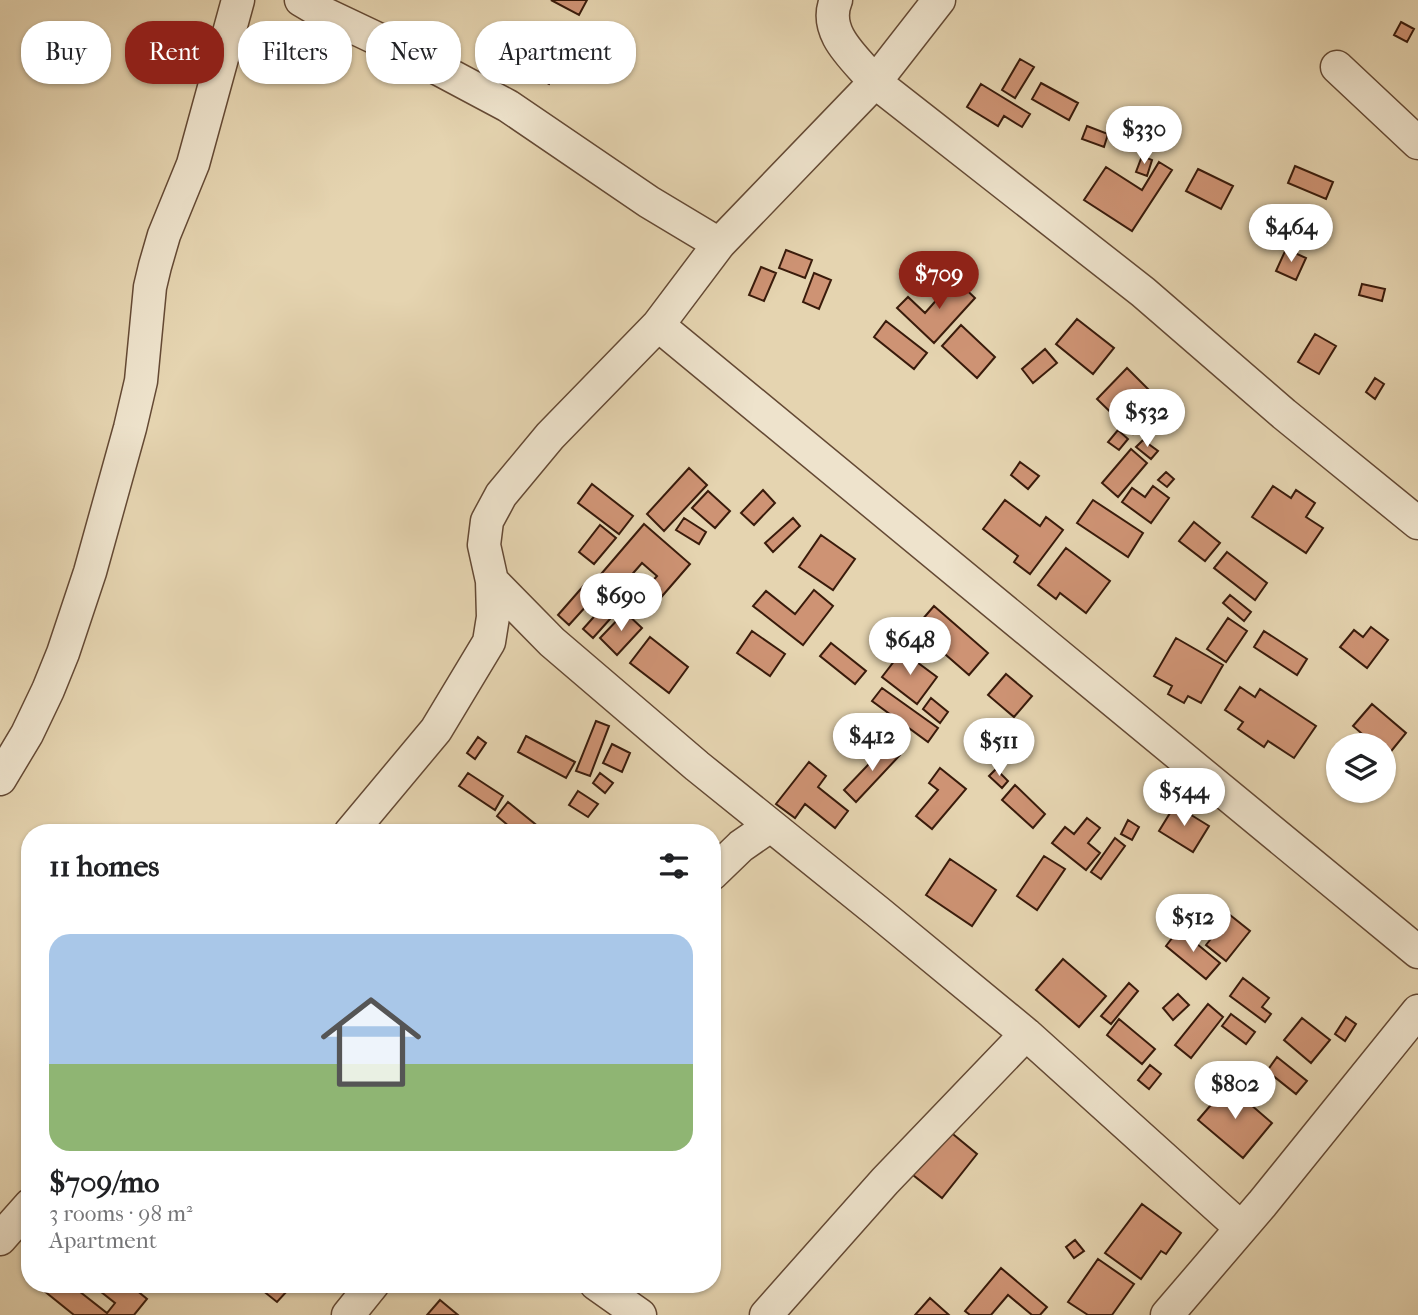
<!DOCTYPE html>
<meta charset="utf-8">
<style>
:root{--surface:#fff;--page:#f2f2f2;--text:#202124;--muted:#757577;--accent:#8f2418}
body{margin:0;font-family:"IM FELL French Canon",serif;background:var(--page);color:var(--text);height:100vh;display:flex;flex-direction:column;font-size:26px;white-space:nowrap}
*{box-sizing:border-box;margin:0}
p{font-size:23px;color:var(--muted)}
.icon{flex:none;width:38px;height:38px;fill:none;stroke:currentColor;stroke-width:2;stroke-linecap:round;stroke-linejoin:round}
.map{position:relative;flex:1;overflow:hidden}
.details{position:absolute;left:21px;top:824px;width:700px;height:469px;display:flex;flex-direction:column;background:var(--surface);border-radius:28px;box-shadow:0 2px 5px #0004}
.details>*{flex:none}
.hud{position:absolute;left:21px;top:21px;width:700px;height:63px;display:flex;gap:14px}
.fabs{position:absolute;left:1326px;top:733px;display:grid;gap:14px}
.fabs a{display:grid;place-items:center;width:70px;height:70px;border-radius:50%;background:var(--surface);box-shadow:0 2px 5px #0004;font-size:35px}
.price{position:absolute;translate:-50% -60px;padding:0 16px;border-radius:24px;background:#fff;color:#222;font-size:23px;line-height:46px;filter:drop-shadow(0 2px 4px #0008)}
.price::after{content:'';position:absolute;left:50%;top:42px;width:21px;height:16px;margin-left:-10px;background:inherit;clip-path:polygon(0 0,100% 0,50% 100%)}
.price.selected{background:var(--accent);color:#fff}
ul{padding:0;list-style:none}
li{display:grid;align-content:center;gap:14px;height:371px;padding:0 28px}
li span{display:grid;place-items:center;height:217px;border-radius:21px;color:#555}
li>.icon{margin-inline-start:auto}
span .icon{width:126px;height:126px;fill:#fffc;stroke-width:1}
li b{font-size:30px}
h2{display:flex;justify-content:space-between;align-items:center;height:84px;padding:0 28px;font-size:30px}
.pill{padding:0 24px;border-radius:28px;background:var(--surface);box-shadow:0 2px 5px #0004;font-size:24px;line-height:63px}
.pill.selected{background:var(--accent);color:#fff}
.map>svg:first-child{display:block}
</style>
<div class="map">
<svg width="1418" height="1315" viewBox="0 0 1418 1315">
<rect width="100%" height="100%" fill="#e5d4b0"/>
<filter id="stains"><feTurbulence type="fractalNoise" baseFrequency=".00286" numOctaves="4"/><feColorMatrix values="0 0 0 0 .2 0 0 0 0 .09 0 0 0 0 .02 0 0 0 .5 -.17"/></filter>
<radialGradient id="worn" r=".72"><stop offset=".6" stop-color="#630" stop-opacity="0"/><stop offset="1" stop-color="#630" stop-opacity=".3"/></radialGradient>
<path fill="#ce9374" stroke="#391b0b" stroke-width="2" d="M551 0H587L579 15Z
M1401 22 1414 29 1407 42 1394 35Z
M551 28 572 38 549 84 521 70 530 51 538 55Z
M490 58 502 61 498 75 486 71Z
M1020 59 1034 67 1015 98 1002 90Z
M1041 83 1078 103 1069 120 1032 99Z
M981 84 1030 114 1022 127 1004 116 998 126 967 107Z
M1087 126 1108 134 1104 147 1082 139Z
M1142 156 1152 160 1147 176 1136 172Z
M1159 162 1172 170 1132 231 1084 200 1106 167 1142 190Z
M1295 166 1333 182 1326 199 1288 183Z
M1198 169 1233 186 1221 209 1186 191Z
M1273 208 1306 224 1295 249 1261 233Z
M1286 249 1306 258 1296 280 1276 271Z
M786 250 812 260 805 278 779 268Z
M761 267 776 273 764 301 749 295Z
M814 273 831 280 819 309 803 302Z
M955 279 975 298 934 343 897 308 908 297 925 313Z
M1362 284 1385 289 1382 301 1359 295Z
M1077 319 1114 348 1093 374 1056 344Z
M886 321 927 353 914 369 874 337Z
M961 325 995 357 977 378 942 346Z
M1315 334 1336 346 1319 374 1298 362Z
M1045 349 1057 363 1033 383 1022 369Z
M1127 368 1163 404 1133 434 1097 399Z
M1375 378 1384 384 1375 399 1366 392Z
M1118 430 1128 439 1119 450 1108 442Z
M1143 440 1158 451 1151 459 1136 447Z
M1131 449 1147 463 1118 497 1102 483Z
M1020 462 1039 476 1028 489 1011 475Z
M689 468 707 485 664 531 647 514Z
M1166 472 1174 479 1167 487 1158 480Z
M592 484 633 516 619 534 578 503Z
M1153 486 1169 498 1151 523 1122 502 1132 488 1145 497Z
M1273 486 1291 498 1296 490 1315 503 1306 517 1323 528 1306 553 1252 517Z
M763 490 775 503 754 525 741 513Z
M708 491 730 511 715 528 692 508Z
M1005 500 1040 526 1046 517 1063 530 1030 574 1014 562 1018 556 983 529Z
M1093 500 1143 533 1128 557 1077 523Z
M684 518 706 532 699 544 676 530Z
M793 518 800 526 773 552 765 543Z
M1194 522 1220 543 1205 561 1179 541Z
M644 524 690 564 644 617 631 606 657 576 642 563 614 595 596 580Z
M600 525 616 538 594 564 579 552Z
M821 535 855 559 833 590 799 567Z
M1066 548 1110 581 1086 613 1060 593 1056 599 1038 585Z
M1227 552 1267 583 1255 600 1214 568Z
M586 583 598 593 569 625 558 615Z
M814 590 833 606 803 645 753 606 766 591 795 614Z
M1230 595 1251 612 1244 621 1223 603Z
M934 606 988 653 969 675 915 628Z
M600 610 610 619 593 638 583 629Z
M625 612 642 628 617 655 600 638Z
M1228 618 1247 631 1226 662 1207 649Z
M1371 627 1388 640 1367 668 1340 647 1354 630 1363 637Z
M752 631 785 654 770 676 737 653Z
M1264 631 1307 659 1297 675 1254 647Z
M650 637 688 667 669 693 630 663Z
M1176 638 1223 665 1201 703 1188 696 1184 703 1168 694 1172 686 1154 676Z
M831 643 866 671 855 684 820 656Z
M902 651 937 677 917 704 882 677Z
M1006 674 1032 696 1014 717 988 695Z
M1240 687 1255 697 1260 689 1316 726 1294 758 1268 741 1264 747 1238 729 1243 722 1225 710Z
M882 688 938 728 928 742 872 701Z
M931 698 948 712 940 723 923 709Z
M1372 704 1406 733 1388 755 1384 752V746H1376L1353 726Z
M596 721 609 726 590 776 576 771Z
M526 736 575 762 566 778 518 752Z
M478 737 486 743 475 759 467 753Z
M612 744 630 753 622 772 603 763Z
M888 744 900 755 856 802 844 790Z
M809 762 826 776 818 787 848 811 835 828 805 804 795 818 776 804Z
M940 768 966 789 932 829 916 816 938 790 929 783Z
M996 769 1008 781 1002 788 989 776Z
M468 773 503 796 495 810 459 786Z
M600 773 613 783 605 793 593 783Z
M1015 785 1045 814 1033 828 1002 800Z
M578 791 598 804 588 817 569 805Z
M508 802 540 828 536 833H517L497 816Z
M1175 805 1209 826 1193 852 1159 831Z
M1087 818 1100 828 1088 843 1100 853 1086 870 1052 843 1065 827 1074 834Z
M1128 820 1139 827 1132 840 1121 834Z
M1115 838 1125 846 1101 879 1091 872Z
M1044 856 1065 869 1037 910 1017 896Z
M950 859 996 890 972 926 926 895Z
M1230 915 1250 931 1226 961 1206 945Z
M1179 929 1220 963 1206 979 1166 946Z
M1063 959 1106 996 1079 1027 1036 990Z
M1243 978 1269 998 1262 1007 1271 1014 1265 1022 1230 996Z
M1129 983 1138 991 1111 1024 1101 1016Z
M1178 994 1189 1005 1173 1020 1163 1008Z
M1208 1004 1223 1017 1191 1058 1175 1045Z
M1231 1014 1255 1032 1246 1044 1222 1026Z
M1346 1017 1356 1024 1345 1041 1335 1034Z
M1302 1018 1330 1040 1311 1063 1284 1040Z
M1119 1019 1155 1049 1142 1064 1107 1035Z
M1277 1057 1307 1081 1296 1094 1267 1071Z
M1150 1065 1161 1074 1149 1089 1138 1080Z
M1228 1085 1272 1123 1243 1158 1198 1120Z
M948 1130 977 1154 942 1198 913 1175Z
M1142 1204 1181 1233 1166 1254 1161 1251 1141 1279 1105 1253Z
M1075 1240 1084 1251 1074 1258 1066 1247Z
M1098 1259 1134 1284 1112 1315H1088L1068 1302Z
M1001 1268 1047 1307 1040 1315H1032L1008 1295 991 1315H970L965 1311Z
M47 1284H70L107 1313 115 1303 91 1284H129L147 1299 134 1315H74L43 1290Z
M259 1284H282L288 1290 277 1302 257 1286Z
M930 1298 949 1315H915Z
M440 1300 458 1315H427Z"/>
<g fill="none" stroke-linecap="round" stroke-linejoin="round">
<g stroke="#644934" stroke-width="35">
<path id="street" d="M301 0 323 13 418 58 508 106 649 202 719 244
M836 0C822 33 856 59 875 82L1143 292 1284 414 1418 523
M1337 67 1418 143
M658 325 1418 952
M492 581 552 642 697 766 878 912 1026 1034 1240 1227
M0 779 27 734 48 690 63 653 90 572 130 428 141 381 150 287 155 266 164 235 193 164 238 0
M350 833 436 730 489 642 493 617 492 581 484 545 487 521 501 495 550 436 658 325 719 244 875 82 939 0
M712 874 741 846 770 826
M0 1239 30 1205
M596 1284 640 1315
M348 1315 373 1284
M766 1315 885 1181 1026 1034
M1167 1315 1262 1204 1418 1011"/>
</g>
<use href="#street" stroke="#eee3cc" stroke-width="32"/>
</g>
<rect width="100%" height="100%" filter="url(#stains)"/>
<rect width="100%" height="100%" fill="url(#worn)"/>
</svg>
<div class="fabs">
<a><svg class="icon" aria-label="layers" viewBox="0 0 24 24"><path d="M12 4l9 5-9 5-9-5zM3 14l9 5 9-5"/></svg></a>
</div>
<b class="price" style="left:1144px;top:166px">$330</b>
<b class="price" style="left:1291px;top:264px">$464</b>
<b class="price selected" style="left:939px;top:311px">$709</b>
<b class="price" style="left:1147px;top:449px">$532</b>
<b class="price" style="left:621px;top:633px">$690</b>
<b class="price" style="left:910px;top:677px">$648</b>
<b class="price" style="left:872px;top:773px">$412</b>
<b class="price" style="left:999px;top:778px">$511</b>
<b class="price" style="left:1184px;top:828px">$544</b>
<b class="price" style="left:1193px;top:954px">$512</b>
<b class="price" style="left:1235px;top:1121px">$802</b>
<div class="hud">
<a class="pill">Buy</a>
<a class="pill selected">Rent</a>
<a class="pill">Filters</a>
<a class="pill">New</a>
<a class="pill">Apartment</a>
</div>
<section class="details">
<h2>11 homes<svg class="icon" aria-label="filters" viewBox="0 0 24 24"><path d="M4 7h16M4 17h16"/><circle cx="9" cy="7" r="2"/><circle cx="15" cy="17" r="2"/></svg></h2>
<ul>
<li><span style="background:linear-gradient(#a9c7e8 60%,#8fb573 0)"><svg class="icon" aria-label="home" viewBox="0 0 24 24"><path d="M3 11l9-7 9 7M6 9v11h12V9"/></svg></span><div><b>$709/mo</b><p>3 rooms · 98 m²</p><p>Apartment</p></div></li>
</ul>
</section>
</div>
